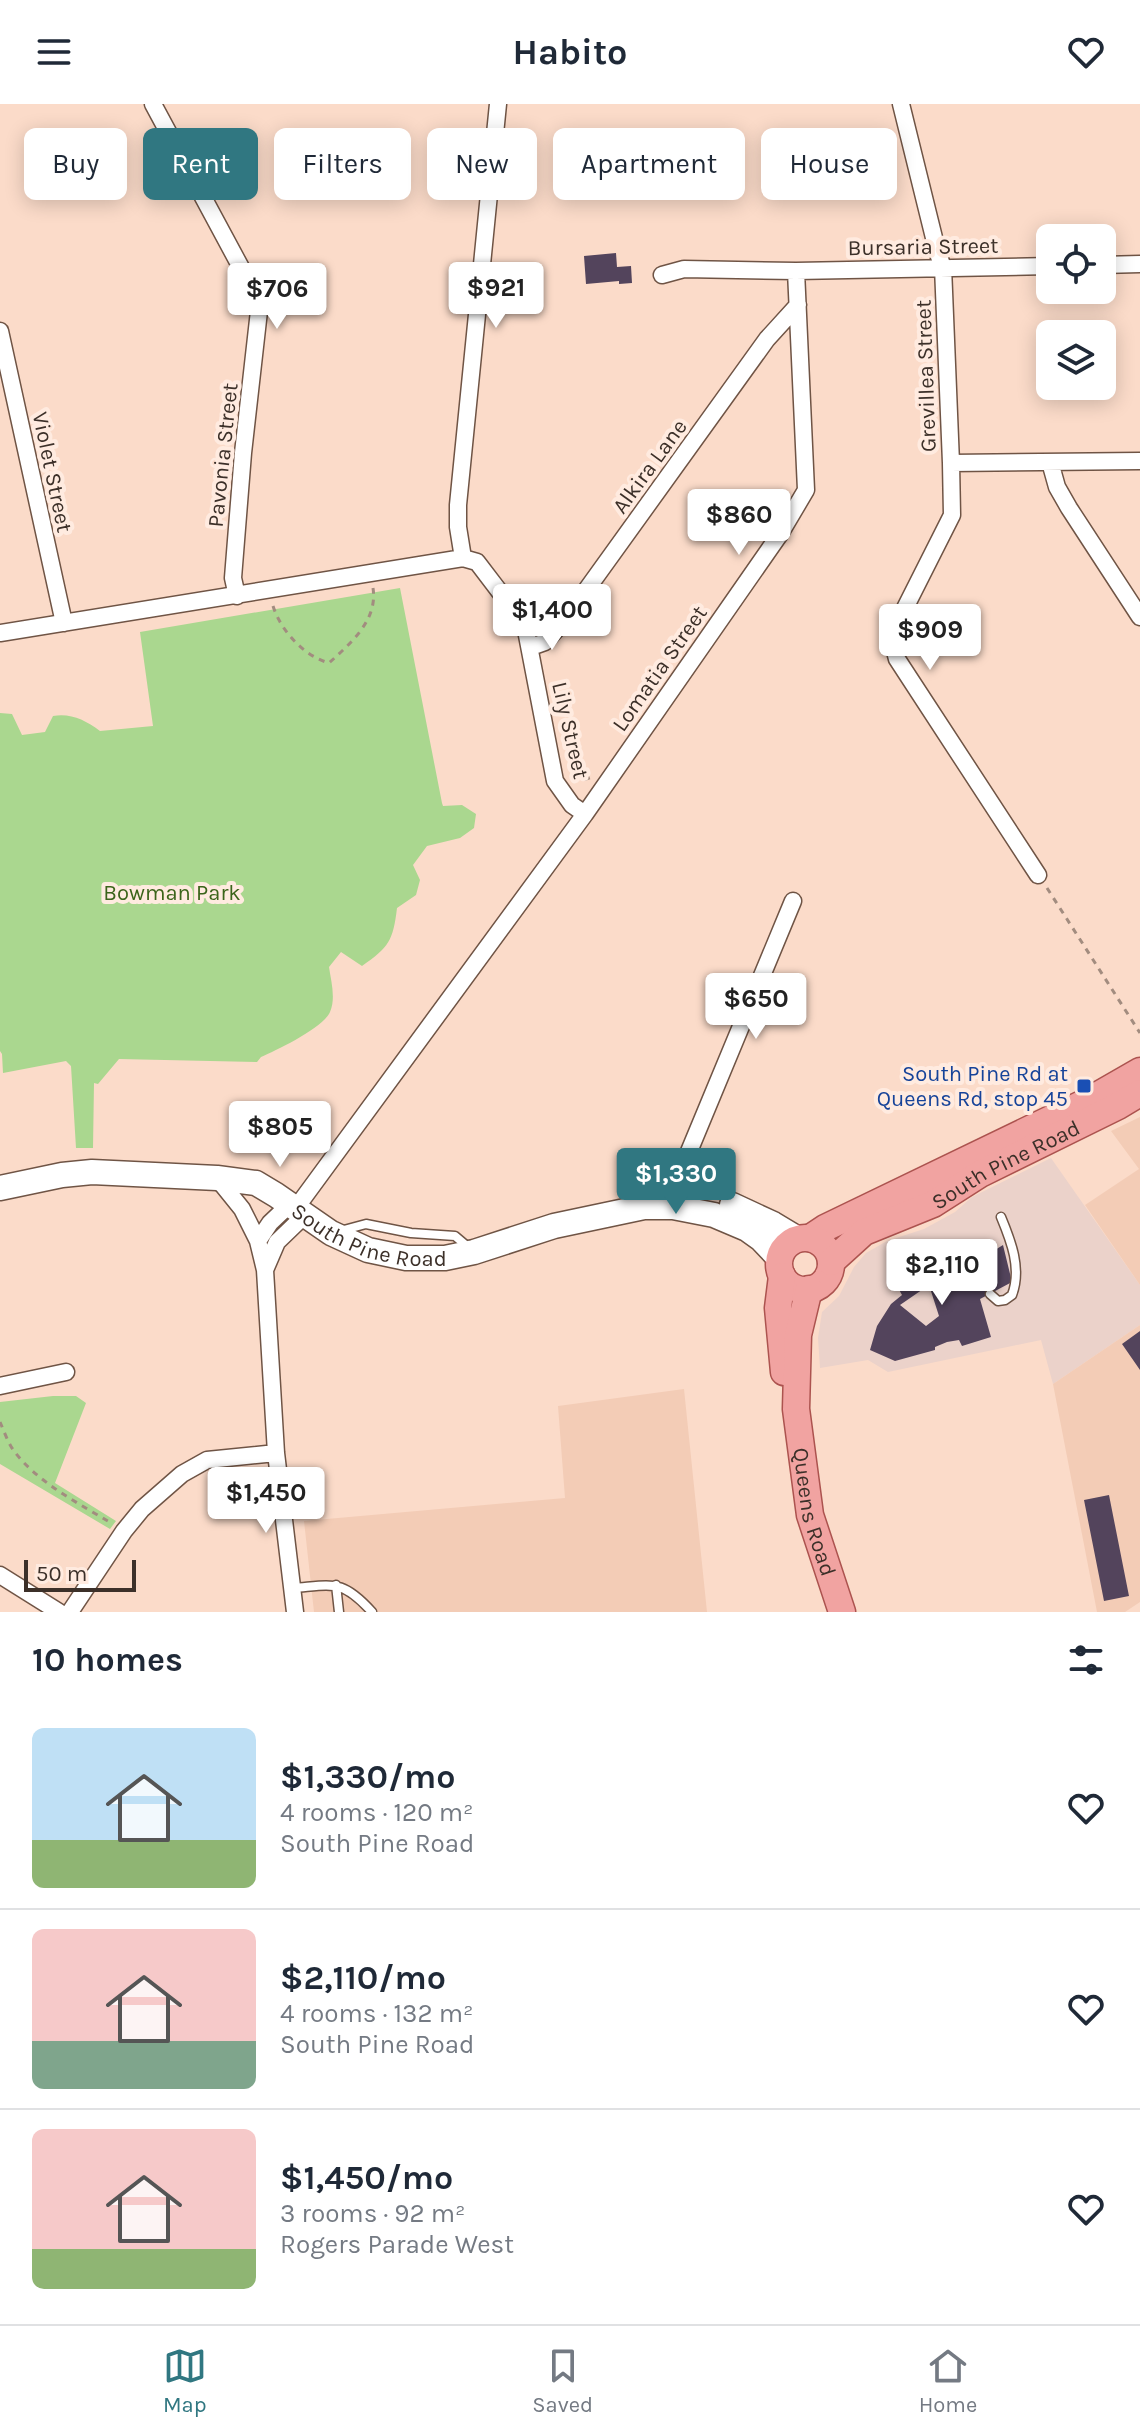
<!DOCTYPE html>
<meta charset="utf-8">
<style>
:root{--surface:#fff;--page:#f6f6f7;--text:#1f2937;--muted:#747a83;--line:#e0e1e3;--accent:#307781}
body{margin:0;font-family:Karla,sans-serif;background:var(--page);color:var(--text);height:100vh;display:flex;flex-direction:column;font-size:30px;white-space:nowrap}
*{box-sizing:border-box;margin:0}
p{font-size:26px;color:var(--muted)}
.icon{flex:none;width:44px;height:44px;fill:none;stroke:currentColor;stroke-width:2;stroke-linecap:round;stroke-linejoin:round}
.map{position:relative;height:1508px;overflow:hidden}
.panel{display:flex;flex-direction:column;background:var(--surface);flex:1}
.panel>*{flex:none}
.hud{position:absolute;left:24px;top:24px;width:1092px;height:72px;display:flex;gap:16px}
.controls{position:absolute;left:1036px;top:120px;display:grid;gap:16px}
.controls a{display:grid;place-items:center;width:80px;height:80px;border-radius:12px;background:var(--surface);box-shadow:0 4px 20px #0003;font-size:40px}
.scale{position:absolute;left:24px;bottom:20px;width:112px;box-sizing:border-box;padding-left:8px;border:4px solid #3c3029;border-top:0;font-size:22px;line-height:28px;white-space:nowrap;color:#3c3029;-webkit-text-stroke:6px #ffebe0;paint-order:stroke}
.price{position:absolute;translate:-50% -68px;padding:0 18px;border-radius:8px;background:#fff;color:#222;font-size:26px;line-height:52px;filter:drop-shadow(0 2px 4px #0008)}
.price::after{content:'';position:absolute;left:50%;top:48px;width:24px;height:18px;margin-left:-12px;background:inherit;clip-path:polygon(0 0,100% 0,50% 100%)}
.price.current{background:var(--accent);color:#fff}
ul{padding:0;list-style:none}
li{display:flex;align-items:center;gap:24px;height:200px;padding:0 32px}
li+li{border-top:2px solid var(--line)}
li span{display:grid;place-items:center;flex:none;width:224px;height:160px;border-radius:12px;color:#555}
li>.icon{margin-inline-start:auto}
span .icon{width:96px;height:96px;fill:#fffc;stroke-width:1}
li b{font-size:34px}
h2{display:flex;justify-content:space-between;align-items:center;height:96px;padding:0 32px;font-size:34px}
.pill{padding:0 28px;border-radius:12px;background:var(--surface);box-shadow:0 4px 20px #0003;font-size:28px;line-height:72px}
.pill.current{background:var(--accent);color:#fff}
header{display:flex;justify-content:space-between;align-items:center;height:104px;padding:0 32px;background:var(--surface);font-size:36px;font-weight:700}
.menu{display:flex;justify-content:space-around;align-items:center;height:112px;border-top:2px solid var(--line);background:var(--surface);font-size:22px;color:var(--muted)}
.menu a{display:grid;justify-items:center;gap:4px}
.menu .current{color:var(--accent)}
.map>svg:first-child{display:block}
</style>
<header><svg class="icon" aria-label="menu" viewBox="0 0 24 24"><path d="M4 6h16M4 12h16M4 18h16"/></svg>Habito<svg class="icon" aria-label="heart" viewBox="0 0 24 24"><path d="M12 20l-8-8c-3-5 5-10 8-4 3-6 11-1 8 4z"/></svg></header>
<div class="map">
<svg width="1140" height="1508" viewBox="0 0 1140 1508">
<rect width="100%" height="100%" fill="#fbdbc9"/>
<path fill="#ebd2ca" d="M1051 1054 1140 1181V1221L1053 1280 1041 1236 888 1268 868 1256 820 1264 818 1234 822 1208 839 1192 854 1163 866 1149 887 1137 924 1125 955 1108 972 1093Z"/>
<path fill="#f3ccb6" d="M1140 1013V1181L1085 1101 1139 1065 1111 1027Z
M1140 1221V1498L1125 1508H1097L1053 1280Z
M684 1285 707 1508H314L304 1417 565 1394 558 1302Z"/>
<path fill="#aad78f" d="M400 484 442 699 443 702 462 701 476 710 474 724 460 734 427 742 413 761 420 776 416 791 397 804C393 837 389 843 362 862L341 848 329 863C331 877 336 894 330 908 323 924 277 946 261 953L257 958 119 955 98 980 94 979 93 1044H76L71 962 66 957 3 969 2 950 0 947V609L12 610 22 631 45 628 53 612C71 609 85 616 100 627L153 622 140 528Z
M53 1292H76L86 1299 55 1379 116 1417 110 1425 0 1360V1298Z"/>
<path fill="#53445c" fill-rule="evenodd" d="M616 149 617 163 631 162 632 179 619 180V177L586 180 584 152Z
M992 1140 995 1146 1003 1141 1012 1178 980 1195 991 1233 962 1242 959 1236 947 1238 935 1243V1246L895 1257 870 1246 877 1222 891 1200 902 1191 896 1180 910 1170 918 1179 979 1149ZM929 1181 939 1212 926 1222 900 1201Z
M1140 1227V1266L1122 1240Z
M1109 1391 1129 1492 1104 1497 1084 1396Z"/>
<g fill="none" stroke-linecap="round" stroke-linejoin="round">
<g stroke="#6f5445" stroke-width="11">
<path id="lane" d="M340 1127 366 1120 411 1129 455 1132 468 1143
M990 1190 998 1197 1005 1196 1012 1191C1022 1165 1011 1137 1001 1113
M336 1481 339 1508
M293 1484C334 1481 342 1475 372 1508"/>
</g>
<g stroke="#6f5445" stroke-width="19">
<path id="street" d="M153 0 253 186 259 207 243 349 233 474 237 492
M901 0 938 150 943 163 951 359 1140 357
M1102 161 1140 160
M662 171 684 165 796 167 1050 162
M0 227 64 519
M1050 358 1057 383 1069 404 1140 513
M951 359 952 411 891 532 897 555 1038 771
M463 454 458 423V401L498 0
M0 529 463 454 477 458 525 521 555 677 572 701 585 710 296 1104
M531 543 545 538 564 517 767 235 798 201
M585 710 780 430 806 386 796 167
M217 1074 242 1105 258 1137
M290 1100 270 1119 258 1137 265 1166 276 1349 295 1508
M673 1103 683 1062 793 797
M265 1166 277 1138 305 1111
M0 1282 66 1268
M0 1471 59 1508
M70 1508 124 1427 142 1405 182 1370 207 1356 276 1349"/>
</g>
<g stroke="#6f5445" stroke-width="27">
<g id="secondary">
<path id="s1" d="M0 1084 62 1071 92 1068 217 1074 256 1079 276 1091 331 1129 368 1146 406 1154H445L474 1148 554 1122 644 1103H673L714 1111 747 1125 761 1135 780 1155"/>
<path d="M732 1101 773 1120 798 1135"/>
</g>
</g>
<g stroke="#ac534f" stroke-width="29">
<g id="primary">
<path d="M810 1134 825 1124 1086 998 1140 967"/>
<circle cx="805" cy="1160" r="26"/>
<path id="s2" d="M831 1158 864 1128 933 1100 980 1070 1118 1002 1140 989"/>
<path d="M782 1172 778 1204 784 1268"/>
<path id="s3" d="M809 1185 798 1231 796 1305 810 1411 842 1508"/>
</g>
</g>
<path stroke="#a28c7f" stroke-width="3" stroke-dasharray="6 6" stroke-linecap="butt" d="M273 502C281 527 304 552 329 559 351 539 378 516 373 484
M573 674 580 677 592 673
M1047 784 1140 929
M0 1318C4 1327 8 1339 14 1347 37 1378 78 1399 111 1419"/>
<use href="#lane" stroke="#fff" stroke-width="8"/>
<use href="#street" stroke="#fff" stroke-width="16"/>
<use href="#secondary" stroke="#fff" stroke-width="24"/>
<use href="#primary" stroke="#f1a3a1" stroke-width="26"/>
</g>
<rect fill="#1a4fb4" stroke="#ffebe0" stroke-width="3" x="1076" y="974" width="16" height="16" rx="4"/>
<g text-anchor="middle" stroke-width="8" stroke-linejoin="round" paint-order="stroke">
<g font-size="22" fill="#3c3029" stroke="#ffebe0">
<text transform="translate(923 142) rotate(-1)" y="8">Bursaria Street</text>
<text transform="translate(925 272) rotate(-92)" y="8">Grevillea Street</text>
<text transform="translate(222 351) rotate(-84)" y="8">Pavonia Street</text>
<text transform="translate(649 362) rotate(-54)" y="8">Alkira Lane</text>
<text transform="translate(53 368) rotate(78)" y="8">Violet Street</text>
<text transform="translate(659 564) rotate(-55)" y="8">Lomatia Street</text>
<text transform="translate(571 626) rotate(77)" y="8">Lily Street</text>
<text dy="8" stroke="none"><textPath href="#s2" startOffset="202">South Pine Road</textPath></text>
<text dy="8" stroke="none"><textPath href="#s1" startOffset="386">South Pine Road</textPath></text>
<text dy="8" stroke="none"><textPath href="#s3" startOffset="226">Queens Road</textPath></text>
</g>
<g font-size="22" fill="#3b641a" stroke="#ffebe0">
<text x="172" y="796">Bowman Park</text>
</g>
<g font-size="22" fill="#164399" stroke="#ffebe0" text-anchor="end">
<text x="1068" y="977">South Pine Rd at<tspan x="1068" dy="25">Queens Rd, stop 45</tspan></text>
</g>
</g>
</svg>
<div class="controls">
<a><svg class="icon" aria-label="locate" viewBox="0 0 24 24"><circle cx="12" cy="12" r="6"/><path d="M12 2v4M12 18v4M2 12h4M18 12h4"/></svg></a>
<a><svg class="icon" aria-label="layers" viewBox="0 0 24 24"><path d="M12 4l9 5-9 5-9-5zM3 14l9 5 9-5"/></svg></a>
</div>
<div class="scale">50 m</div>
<b class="price" style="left:496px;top:226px">$921</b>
<b class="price" style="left:277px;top:227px">$706</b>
<b class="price" style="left:739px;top:453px">$860</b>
<b class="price" style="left:552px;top:548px">$1,400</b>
<b class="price" style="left:930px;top:568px">$909</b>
<b class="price" style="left:756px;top:937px">$650</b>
<b class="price" style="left:280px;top:1065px">$805</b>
<b class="price current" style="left:676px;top:1112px">$1,330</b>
<b class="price" style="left:942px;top:1203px">$2,110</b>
<b class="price" style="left:266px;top:1431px">$1,450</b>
<div class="hud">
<a class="pill">Buy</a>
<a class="pill current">Rent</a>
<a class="pill">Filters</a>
<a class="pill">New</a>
<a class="pill">Apartment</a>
<a class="pill">House</a>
</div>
</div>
<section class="panel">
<h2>10 homes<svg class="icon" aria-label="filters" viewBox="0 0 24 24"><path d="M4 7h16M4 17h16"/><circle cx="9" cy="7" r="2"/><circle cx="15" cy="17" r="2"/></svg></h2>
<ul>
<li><span style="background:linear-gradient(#bfe0f5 70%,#8fb573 0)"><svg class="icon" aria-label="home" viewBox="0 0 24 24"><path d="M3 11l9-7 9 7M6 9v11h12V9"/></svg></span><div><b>$1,330/mo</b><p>4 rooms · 120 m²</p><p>South Pine Road</p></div><svg class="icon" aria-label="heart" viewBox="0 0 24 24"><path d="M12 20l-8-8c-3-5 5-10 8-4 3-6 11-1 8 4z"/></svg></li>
<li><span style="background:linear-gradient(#f6c9c9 70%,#7fa58c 0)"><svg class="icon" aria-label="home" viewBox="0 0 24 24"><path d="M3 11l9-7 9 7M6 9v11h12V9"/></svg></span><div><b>$2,110/mo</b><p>4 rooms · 132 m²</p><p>South Pine Road</p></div><svg class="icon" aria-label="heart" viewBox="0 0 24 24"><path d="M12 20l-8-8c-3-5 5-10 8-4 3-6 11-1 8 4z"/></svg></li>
<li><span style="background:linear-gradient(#f6c9c9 75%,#8fb573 0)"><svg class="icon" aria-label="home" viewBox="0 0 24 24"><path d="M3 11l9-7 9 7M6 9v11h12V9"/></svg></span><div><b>$1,450/mo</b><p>3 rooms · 92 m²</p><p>Rogers Parade West</p></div><svg class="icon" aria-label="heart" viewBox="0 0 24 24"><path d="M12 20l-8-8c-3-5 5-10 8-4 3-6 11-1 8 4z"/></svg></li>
</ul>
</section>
<nav class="menu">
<a class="current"><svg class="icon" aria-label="map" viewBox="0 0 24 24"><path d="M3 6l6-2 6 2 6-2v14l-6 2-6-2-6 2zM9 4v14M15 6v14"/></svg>Map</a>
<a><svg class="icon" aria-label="saved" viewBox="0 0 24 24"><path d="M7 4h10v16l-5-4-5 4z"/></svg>Saved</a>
<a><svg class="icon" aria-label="home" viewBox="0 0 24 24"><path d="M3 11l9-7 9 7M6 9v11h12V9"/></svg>Home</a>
</nav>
